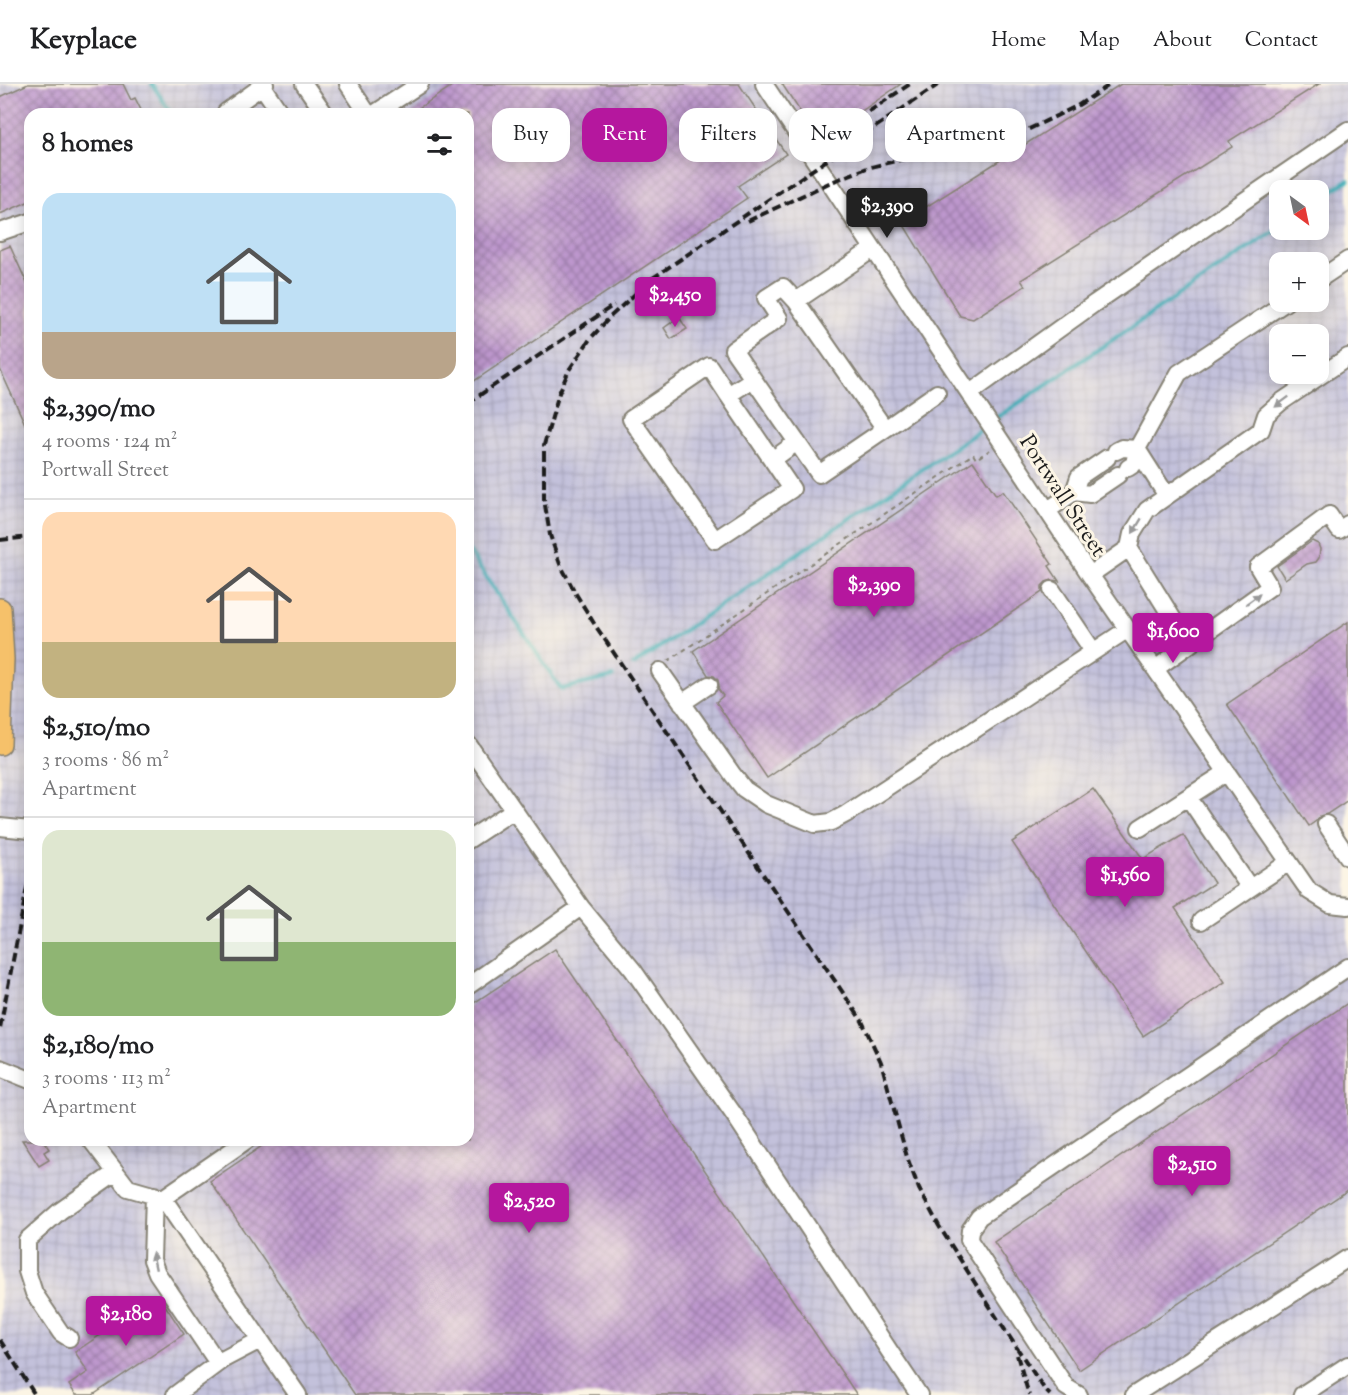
<!DOCTYPE html>
<meta charset="utf-8">
<style>
:root{--surface:#fff;--page:#f6f6f6;--text:#202124;--muted:#757577;--line:#e0e0e0;--accent:#b5179e}
body{margin:0;font-family:"Sorts Mill Goudy",serif;background:var(--page);color:var(--text);height:100vh;display:flex;flex-direction:column;font-size:22px;white-space:nowrap}
*{box-sizing:border-box;margin:0}
p{font-size:20px;color:var(--muted)}
.icon{flex:none;width:33px;height:33px;fill:none;stroke:currentColor;stroke-width:2;stroke-linecap:round;stroke-linejoin:round}
.map{position:relative;flex:1;overflow:hidden}
.side{position:absolute;left:24px;top:24px;width:450px;height:1038px;display:flex;flex-direction:column;background:var(--surface);border-radius:18px;box-shadow:0 3px 15px #0003}
.side>*{flex:none}
.banner{position:absolute;left:492px;top:24px;width:570px;height:54px;display:flex;gap:12px}
.needle{width:39px;rotate:147deg}
.tools{position:absolute;left:1269px;top:96px;display:grid;gap:12px}
.tools a{display:grid;place-items:center;width:60px;height:60px;border-radius:12px;background:var(--surface);box-shadow:0 3px 15px #0003;font-size:30px}
.price{position:absolute;translate:-50% -51px;padding:0 14px;border-radius:6px;background:var(--accent);color:#fff;font-size:20px;line-height:39px;filter:drop-shadow(0 2px 3px #0008)}
.price::after{content:'';position:absolute;left:50%;top:36px;width:18px;height:14px;margin-left:-9px;background:inherit;clip-path:polygon(0 0,100% 0,50% 100%)}
.price.selected{background:#222;color:#fff}
ul{padding:0;list-style:none}
li{display:grid;align-content:center;gap:12px;height:318px;padding:0 18px}
li+li{border-top:2px solid var(--line)}
li span{display:grid;place-items:center;height:186px;border-radius:18px;color:#555}
li>.icon{margin-inline-start:auto}
span .icon{width:108px;height:108px;fill:#fffc;stroke-width:1}
li b{font-size:26px}
h2{display:flex;justify-content:space-between;align-items:center;height:72px;padding:0 18px;font-size:26px}
.chip{padding:0 21px;border-radius:18px;background:var(--surface);box-shadow:0 3px 15px #0003;font-size:21px;line-height:54px}
.chip.selected{background:var(--accent);color:#fff}
header{display:flex;align-items:center;gap:36px;box-sizing:border-box;height:84px;padding:0 30px;background:var(--surface);border-bottom:2px solid var(--line)}
header strong{font-size:28px}
nav{display:flex;gap:33px;margin-inline-start:auto;font-size:21px}
.map>svg:first-child{display:block}
</style>
<header>
<strong>Keyplace</strong>
<nav><a>Home</a><a>Map</a><a>About</a><a>Contact</a></nav>
</header>
<div class="map">
<svg width="1348" height="1311" viewBox="0 0 1348 1311">
<defs>
<pattern id="industrial-grid" width="8" height="8" patternUnits="userSpaceOnUse" patternTransform="scale(1.5)"><rect width="8" height="8" fill="#c3c1db"/><path d="M0 4h8M4 0v8" fill="none" stroke="#a7a5bb"/></pattern>
<pattern id="building-cross-hatch" width="8" height="8" patternUnits="userSpaceOnUse" patternTransform="scale(1.5)"><rect width="8" height="8" fill="#bd97cd"/><path d="M0 0l8 8M0 8l8-8" fill="none" stroke="#997aa6"/></pattern>
</defs>
<rect width="100%" height="100%" fill="#fcf5e5"/>
<filter id="ink" filterUnits="userSpaceOnUse"><feTurbulence type="fractalNoise" baseFrequency=".0167" numOctaves="2"/><feDisplacementMap in="SourceGraphic" scale="12" xChannelSelector="R" yChannelSelector="G"/><feConvolveMatrix kernelMatrix="1 2 1 2 8 2 1 2 1" color-interpolation-filters="sRGB"/></filter>
<filter id="wash" filterUnits="userSpaceOnUse"><feTurbulence type="fractalNoise" baseFrequency=".008" numOctaves="4" result="noise"/><feDisplacementMap in="SourceGraphic" scale="24" xChannelSelector="R" yChannelSelector="G"/><feGaussianBlur stdDeviation="1.35" result="paint"/><feColorMatrix in="noise" values="0 0 0 0 0 0 0 0 0 0 0 0 0 0 0 0 0 1.4 0 .05"/><feComposite in="paint" operator="in"/></filter>
<g filter="url(#wash)">
<rect width="100%" height="100%" fill="#f1e7cb"/>
<path fill="url(#industrial-grid)" fill-rule="evenodd" d="M0 0H1348V1311H0ZM30 30H468V1056H30ZM1280 106H1318V146H1280ZM1280 178H1318V218H1280ZM1280 250H1318V290H1280Z"/>
<g fill="none" stroke-linecap="round" stroke-linejoin="round">
<path stroke="#3cadb7" stroke-width="4" d="M152 0 172 30
M1318 116 1348 96
M992 337 1280 143
M468 466 561 605 613 593
M633 581 986 342"/>
</g>
<g id="blocks">
<path fill="url(#building-cross-hatch)" d="M28 0H123L131 16 135 14 143 30H30V117L0 130V13Z
M455 0H739L786 70 738 102 747 114 468 301V30H410Z
M782 0H901L819 56Z
M1121 0H1319L1229 57 1232 63 1021 196 1025 202 973 235 960 232 902 138Z
M10 162 30 206V351L0 285V166Z
M679 233 687 245 671 255 664 244Z
M973 377 996 411 1003 407 1052 480 1049 482 1059 497 1052 496 1046 498 1042 502V508L767 694 716 618 723 612 718 605 719 601 718 596 714 592 708 591 693 567Z
M1312 457 1318 460 1320 465 1319 474 1316 478 1307 480 1285 495 1277 482Z
M1348 538V716L1327 730 1320 732 1316 737 1309 742 1227 620Z
M1093 705 1143 775 1183 751 1214 799 1175 824 1225 898 1143 952 1012 758Z
M555 865 857 1311H355L210 1097 271 1056H468V923Z
M1348 919V1106L1079 1286 994 1158Z
M22 1056H43L49 1065 44 1068 49 1076 39 1082Z
M159 1212 184 1250 93 1311H76L69 1301 88 1288 75 1268Z"/>
</g>
</g>
<g filter="url(#ink)">
<use href="#blocks" fill-opacity="0" stroke="#868274" stroke-width="1.5"/>
<g fill="none" stroke-linecap="round" stroke-linejoin="round">
<g stroke="#868274" stroke-width="20">
<path id="minor" d="M304 0 325 30
M348 0 368 30
M764 0 1090 491 1309 807 1330 820 1348 822
M262 2 281 30
M227 30 226 28 265 0
M374 30 420 0
M0 148 30 138
M1318 196 1348 176
M796 217 783 203 766 214 779 234 733 266 819 390 885 345 796 217 873 165
M970 309 1095 219 1348 46
M728 311 792 405 715 456 631 335 709 282 728 311 753 295
M885 345 937 309
M1116 367 1122 364 1137 365 1167 412
M772 376 797 358
M1128 384 1134 380 1137 365 1179 289 1286 218
M1074 408 1090 410 1118 391
M1048 426 1074 408 1079 393 1107 374
M1090 491 1129 464
M1052 506 1093 567
M1189 561 1129 464 1132 450 1147 426 1261 346 1266 331 1281 318 1348 273
M1155 585 1270 503 1258 483 1329 431 1339 446 1348 440
M660 587 733 691 744 705 766 720 815 740 831 738 846 730 1128 545
M682 619 709 601
M468 660 581 823 633 886 737 1035 892 1271 919 1311
M1188 713 1250 804
M1326 740 1348 773
M0 743 30 746
M1140 744 1227 688
M468 756 514 726
M1201 837 1289 778
M468 902 581 823
M0 984 30 996
M91 1056 128 1104 163 1114 298 1311
M154 1111 152 1176 157 1189 218 1279
M163 1114 247 1056
M69 1254 61 1249 34 1209 27 1187V1156L60 1127 116 1088
M175 1311 222 1276 260 1256
M1079 1311 1066 1303 969 1156 970 1146 979 1133 1348 883
M1134 1311 1348 1174
M1302 1311 1348 1281"/>
</g>
<g stroke="#868274" stroke-width="24">
<path id="major" d="M0 525 3 575 0 660"/>
</g>
<path stroke="#868274" stroke-width="2" stroke-dasharray="4.5 4.5" stroke-linecap="butt" d="M668 577 973 370 976 375 990 366"/>
<use href="#minor" stroke="#fff" stroke-width="16"/>
<use href="#major" stroke="#f6c16b" stroke-width="21"/>
<path stroke="#1c1c1c" stroke-width="4" stroke-dasharray="9 4.5" stroke-linecap="butt" d="M846 43 910 0
M748 137 829 99 867 84 916 72 996 55 1025 47 1077 22 1111 0
M647 199 611 232 590 255 569 286 559 309 544 361V415L550 451 560 480 576 510 595 541 862 937 881 978 907 1073 919 1105 939 1142 999 1237 1045 1306 1050 1311
M641 202 939 0
M468 319 614 221
M0 456 30 453
M0 944 30 788
M0 1256 35 1311
M1017 1271 1029 1311"/>
</g>
<defs><path id="oneway-solid" d="M-6-.8H1V-3.2L6.5 0L1 3.2V.8H-6Z" transform="scale(1.5)"/></defs>
<g fill="#999">
<use href="#oneway-solid" transform="translate(1282 318) rotate(143)"/>
<use href="#oneway-solid" transform="translate(1137 442) rotate(121)"/>
<use href="#oneway-solid" transform="translate(1253 515) rotate(-36)"/>
<use href="#oneway-solid" transform="translate(154 1177) rotate(-102)"/>
</g>
</g>
<g text-anchor="middle" stroke-width="6" stroke-linejoin="round" paint-order="stroke">
<g font-size="22" fill="#1c1c1c" stroke="#fcf5e5">
<text transform="translate(1064 411) rotate(57)" y="8">Portwall Street</text>
</g>
</g>
</svg>
<div class="tools">
<a><svg class="needle" viewBox="-14 -14 28 28"><path d="M0-13l5 13h-10z" fill="#e53935"/><path d="M0 13l5-13h-10z" fill="#757577"/></svg></a>
<a>+</a>
<a>−</a>
</div>
<b class="price selected" style="left:887px;top:155px">$2,390</b>
<b class="price" style="left:675px;top:244px">$2,450</b>
<b class="price" style="left:874px;top:534px">$2,390</b>
<b class="price" style="left:1173px;top:580px">$1,600</b>
<b class="price" style="left:1125px;top:824px">$1,560</b>
<b class="price" style="left:1192px;top:1113px">$2,510</b>
<b class="price" style="left:529px;top:1150px">$2,520</b>
<b class="price" style="left:126px;top:1263px">$2,180</b>
<div class="banner">
<a class="chip">Buy</a>
<a class="chip selected">Rent</a>
<a class="chip">Filters</a>
<a class="chip">New</a>
<a class="chip">Apartment</a>
</div>
<section class="side">
<h2>8 homes<svg class="icon" aria-label="filters" viewBox="0 0 24 24"><path d="M4 7h16M4 17h16"/><circle cx="9" cy="7" r="2"/><circle cx="15" cy="17" r="2"/></svg></h2>
<ul>
<li><span style="background:linear-gradient(#bfe0f5 75%,#b9a48a 0)"><svg class="icon" aria-label="home" viewBox="0 0 24 24"><path d="M3 11l9-7 9 7M6 9v11h12V9"/></svg></span><div><b>$2,390/mo</b><p>4 rooms · 124 m²</p><p>Portwall Street</p></div></li>
<li><span style="background:linear-gradient(#ffd9b3 70%,#c2b280 0)"><svg class="icon" aria-label="home" viewBox="0 0 24 24"><path d="M3 11l9-7 9 7M6 9v11h12V9"/></svg></span><div><b>$2,510/mo</b><p>3 rooms · 86 m²</p><p>Apartment</p></div></li>
<li><span style="background:linear-gradient(#dfe7d0 60%,#8fb573 0)"><svg class="icon" aria-label="home" viewBox="0 0 24 24"><path d="M3 11l9-7 9 7M6 9v11h12V9"/></svg></span><div><b>$2,180/mo</b><p>3 rooms · 113 m²</p><p>Apartment</p></div></li>
</ul>
</section>
</div>
